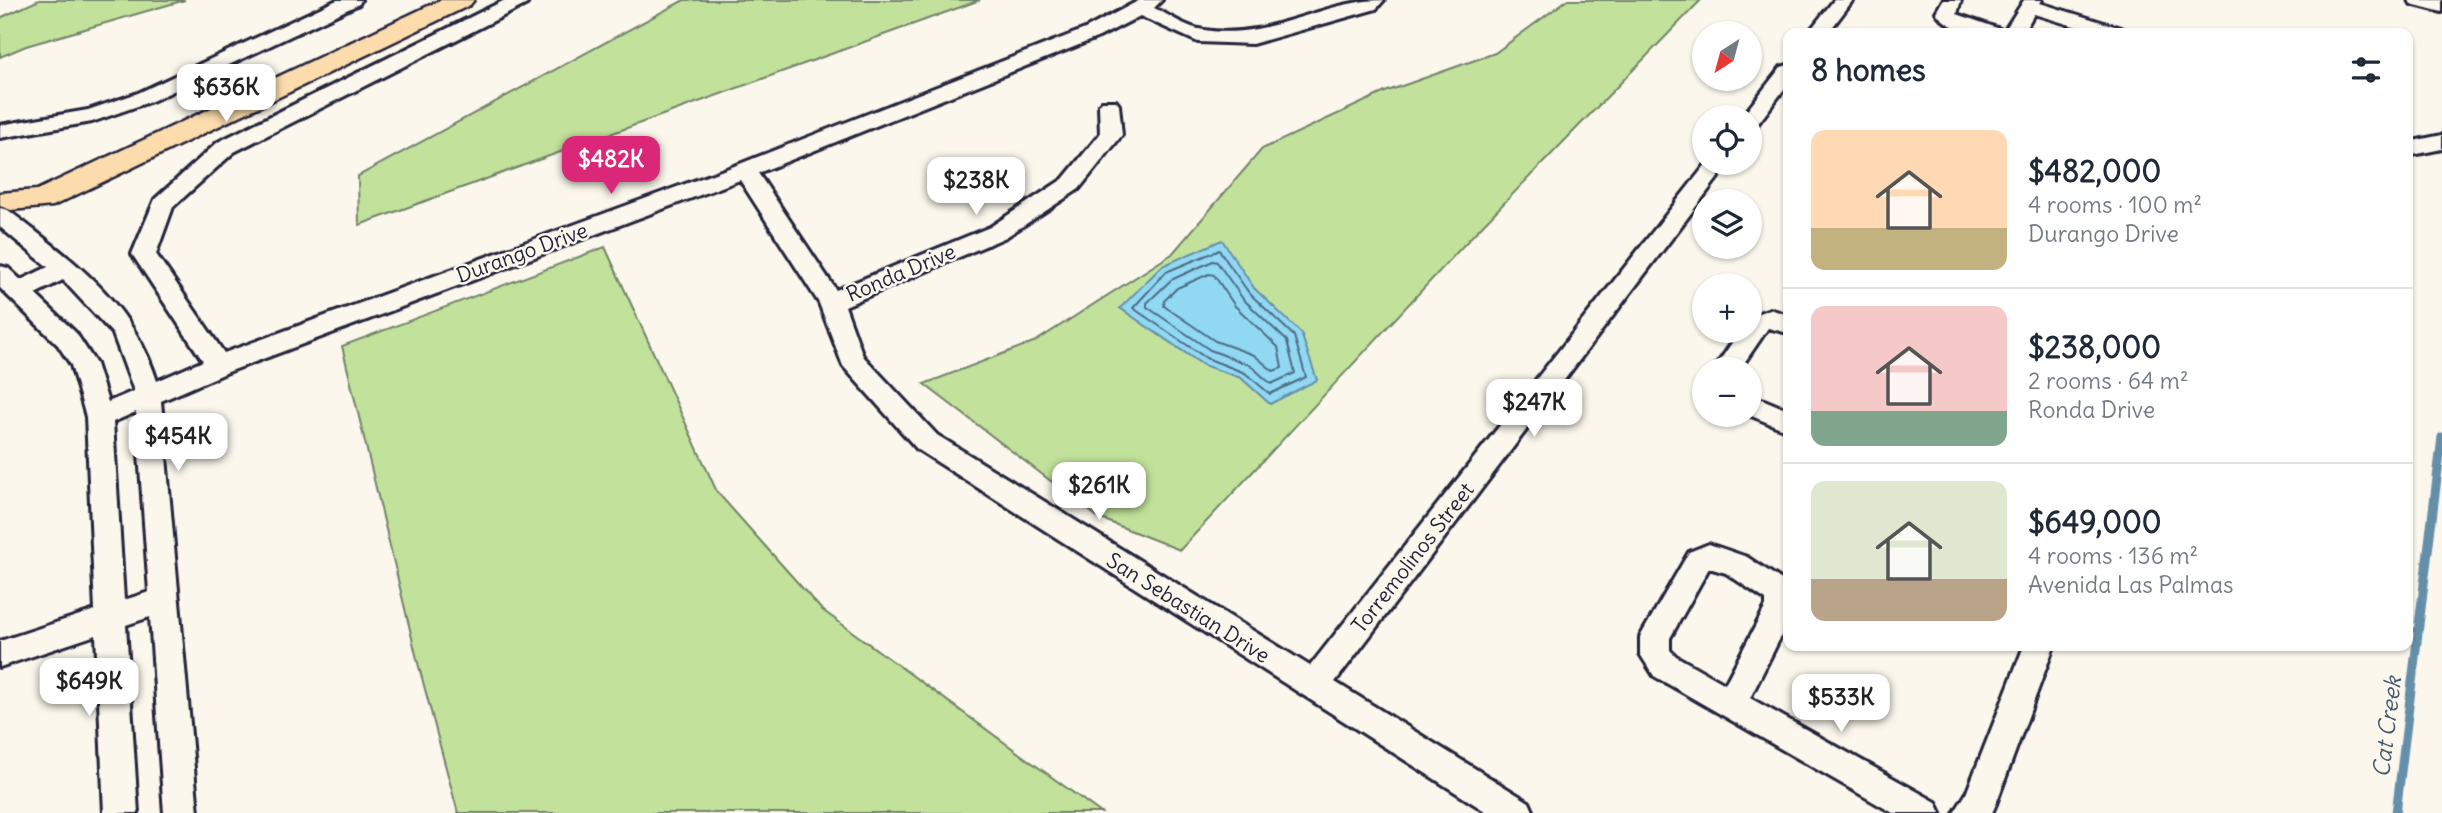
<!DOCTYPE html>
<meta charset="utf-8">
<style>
:root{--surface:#fff;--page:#f2f2f3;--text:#1f2937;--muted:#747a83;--line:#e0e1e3;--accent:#db2777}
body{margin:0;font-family:Delius,sans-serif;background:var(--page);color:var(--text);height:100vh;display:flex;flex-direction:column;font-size:26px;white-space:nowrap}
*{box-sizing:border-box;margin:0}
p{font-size:23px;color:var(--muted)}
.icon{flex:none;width:38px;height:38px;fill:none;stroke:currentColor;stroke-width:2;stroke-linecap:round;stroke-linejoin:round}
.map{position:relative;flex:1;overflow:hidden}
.side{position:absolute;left:1783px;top:28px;width:630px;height:623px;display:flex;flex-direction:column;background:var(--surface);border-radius:14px;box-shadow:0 2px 5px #0004}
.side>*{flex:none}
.needle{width:46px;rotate:216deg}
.controls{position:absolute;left:1692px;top:21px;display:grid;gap:14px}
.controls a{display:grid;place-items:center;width:70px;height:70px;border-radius:50%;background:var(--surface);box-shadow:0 2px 5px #0004;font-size:35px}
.price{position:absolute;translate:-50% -60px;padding:0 16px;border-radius:14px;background:#fff;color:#222;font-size:23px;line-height:46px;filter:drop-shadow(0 2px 4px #0008)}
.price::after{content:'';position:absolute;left:50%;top:42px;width:21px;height:16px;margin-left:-10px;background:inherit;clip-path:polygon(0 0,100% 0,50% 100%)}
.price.selected{background:var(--accent);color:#fff}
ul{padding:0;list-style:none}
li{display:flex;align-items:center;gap:21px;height:175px;padding:0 28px}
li+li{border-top:2px solid var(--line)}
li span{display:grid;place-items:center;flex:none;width:196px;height:140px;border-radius:14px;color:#555}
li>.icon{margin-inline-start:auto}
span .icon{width:84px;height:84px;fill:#fffc;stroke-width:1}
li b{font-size:30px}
h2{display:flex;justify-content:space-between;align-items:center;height:84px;padding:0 28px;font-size:30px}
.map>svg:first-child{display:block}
</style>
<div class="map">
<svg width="2442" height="813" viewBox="0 0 2442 813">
<rect width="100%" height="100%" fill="#fbf7ec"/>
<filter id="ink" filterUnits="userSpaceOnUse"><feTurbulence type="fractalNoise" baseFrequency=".0143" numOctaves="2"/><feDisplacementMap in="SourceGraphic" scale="14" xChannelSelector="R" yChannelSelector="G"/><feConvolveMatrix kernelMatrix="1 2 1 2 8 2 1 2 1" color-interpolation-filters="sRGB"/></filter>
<g filter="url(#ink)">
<path fill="#c2e29b" stroke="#72826b" stroke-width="2" d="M39 0H185L26 46 0 57V18Z
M684 0H980L359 225 358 176Z
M1567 0H1701L1474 234 1180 550 1099 518 924 384 1036 341 1172 254 1262 149 1385 92 1495 53Z
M605 247 717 492 821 609 1101 813H458L418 663 342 346Z"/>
<path fill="#91d8f3" stroke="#658fa9" stroke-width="2" d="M1222 240 1254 288 1301 333 1317 380 1270 404 1241 378 1203 365 1120 308 1162 266Z"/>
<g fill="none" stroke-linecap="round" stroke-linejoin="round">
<path stroke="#4e6b85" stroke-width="2" d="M1219 250 1249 293 1294 336 1306 377 1270 394 1245 373 1206 358 1133 308 1166 272Z
M1213 261 1217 262 1243 299 1287 341 1295 373 1271 384 1250 365 1210 350 1147 307V303L1171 280Z
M1209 274 1214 275 1235 306 1278 347 1282 368 1273 371 1254 355 1215 341 1164 306V301L1177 288Z"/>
<path stroke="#658fa9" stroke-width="9" d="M2396 813 2442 437"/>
<g stroke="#22223b" stroke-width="6">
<path id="minor" d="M337 0H361L359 4 152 101 92 122 0 138V125L88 110 138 93Z
M505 0H529L527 4 234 152 173 207 156 254 224 353 737 165 1085 29 1140 0H1162L1154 8C1169 15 1187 28 1204 30 1268 41 1322 0 1384 0L1376 9 1252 44 1198 42 1140 16 1099 37 758 173 836 290 990 227 1063 179 1100 134 1099 105 1102 101H1116L1119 105 1122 135 1079 189 1006 237 845 306 863 356 937 435 1310 666 1707 163H1729L1335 682 1529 802 1534 813H1488L917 449 843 366 819 303 740 180 228 372 161 401 198 813H164L150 617 126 625 138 813H104L96 635 0 667V641L95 610 86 417 71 365 58 345 0 288V266L8 268 21 280 48 267 0 227V208L8 210C72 260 132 301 157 381L203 361 132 254 155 199 218 142ZM63 280 113 334 134 391 108 402 96 364 76 333 35 294ZM136 412 149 592 124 600 113 422Z
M1834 0H1853L1828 33H1808Z
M1943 0H1961L1957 14 2000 29 2003 33C1980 34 1950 33 1936 12Z
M2024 0H2042L2040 3 2124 29 2127 33H2097L2034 14 2023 33H2003Z
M2409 0H2442V12L2411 4Z
M1788 65V84L1757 125 1750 127V117H1742L1781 67Z
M2442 135V149L2408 156V142Z
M1770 309 1788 315V333L1768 328 1740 369H1714L1740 331H1750V316Z
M1750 394 1788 410V431L1749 415Z
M1709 544 1747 557 1788 584V622L1750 698 1936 802 1941 813H1893L1654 676 1640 654V637L1689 552ZM1709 568 1726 573 1766 600V606L1725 684 1676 656 1670 650V638Z
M2024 646H2054L1996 804 1992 813H1954L1966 794Z"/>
</g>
<g stroke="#22223b" stroke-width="5">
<path id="major" d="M441 0H474L470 5 53 206 11 210 0 206V193L37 190Z"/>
</g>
<use href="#minor" fill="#fbf7ec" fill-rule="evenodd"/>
<use href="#major" fill="#fcdcac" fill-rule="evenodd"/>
</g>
</g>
<g text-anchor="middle" stroke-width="5" stroke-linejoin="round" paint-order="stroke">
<g font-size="21" fill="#22223b" stroke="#fbf7ec">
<text transform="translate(522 253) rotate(-20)" y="7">Durango Drive</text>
<text transform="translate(901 273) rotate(-23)" y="7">Ronda Drive</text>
<text transform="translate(1413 558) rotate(-52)" y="7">Torremolinos Street</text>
<text transform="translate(1188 608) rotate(32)" y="7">San Sebastian Drive</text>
</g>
<g font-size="23" font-style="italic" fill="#435972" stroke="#fbf7ec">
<text transform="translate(2387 727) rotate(-83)" y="8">Cat Creek</text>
</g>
</g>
</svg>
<div class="controls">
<a><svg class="needle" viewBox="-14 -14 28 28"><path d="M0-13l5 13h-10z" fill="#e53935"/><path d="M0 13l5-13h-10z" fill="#747a83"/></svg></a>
<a><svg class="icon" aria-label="locate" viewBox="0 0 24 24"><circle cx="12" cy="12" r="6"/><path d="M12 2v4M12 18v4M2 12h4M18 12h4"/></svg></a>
<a><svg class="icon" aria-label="layers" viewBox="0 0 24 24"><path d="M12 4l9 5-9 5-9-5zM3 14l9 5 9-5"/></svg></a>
<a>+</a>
<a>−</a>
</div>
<b class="price" style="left:226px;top:124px">$636K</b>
<b class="price selected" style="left:611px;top:196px">$482K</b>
<b class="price" style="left:976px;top:217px">$238K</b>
<b class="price" style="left:1534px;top:439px">$247K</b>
<b class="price" style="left:178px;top:473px">$454K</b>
<b class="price" style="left:1099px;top:522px">$261K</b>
<b class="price" style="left:89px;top:718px">$649K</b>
<b class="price" style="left:1841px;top:734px">$533K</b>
<section class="side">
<h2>8 homes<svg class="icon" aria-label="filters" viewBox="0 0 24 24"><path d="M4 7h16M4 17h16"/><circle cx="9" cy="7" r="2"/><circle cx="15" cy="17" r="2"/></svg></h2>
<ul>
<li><span style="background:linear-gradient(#ffd9b3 70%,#c2b280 0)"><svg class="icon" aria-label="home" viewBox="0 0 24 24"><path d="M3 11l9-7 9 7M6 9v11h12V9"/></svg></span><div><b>$482,000</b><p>4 rooms · 100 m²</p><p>Durango Drive</p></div></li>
<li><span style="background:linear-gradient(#f6c9c9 75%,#7fa58c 0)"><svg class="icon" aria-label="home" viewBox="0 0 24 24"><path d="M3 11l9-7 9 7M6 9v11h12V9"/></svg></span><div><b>$238,000</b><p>2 rooms · 64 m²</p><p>Ronda Drive</p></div></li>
<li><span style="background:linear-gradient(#dfe7d0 70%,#b9a48a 0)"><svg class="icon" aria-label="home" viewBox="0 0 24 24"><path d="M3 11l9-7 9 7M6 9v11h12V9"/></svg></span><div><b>$649,000</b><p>4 rooms · 136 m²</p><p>Avenida Las Palmas</p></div></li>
</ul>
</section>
</div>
